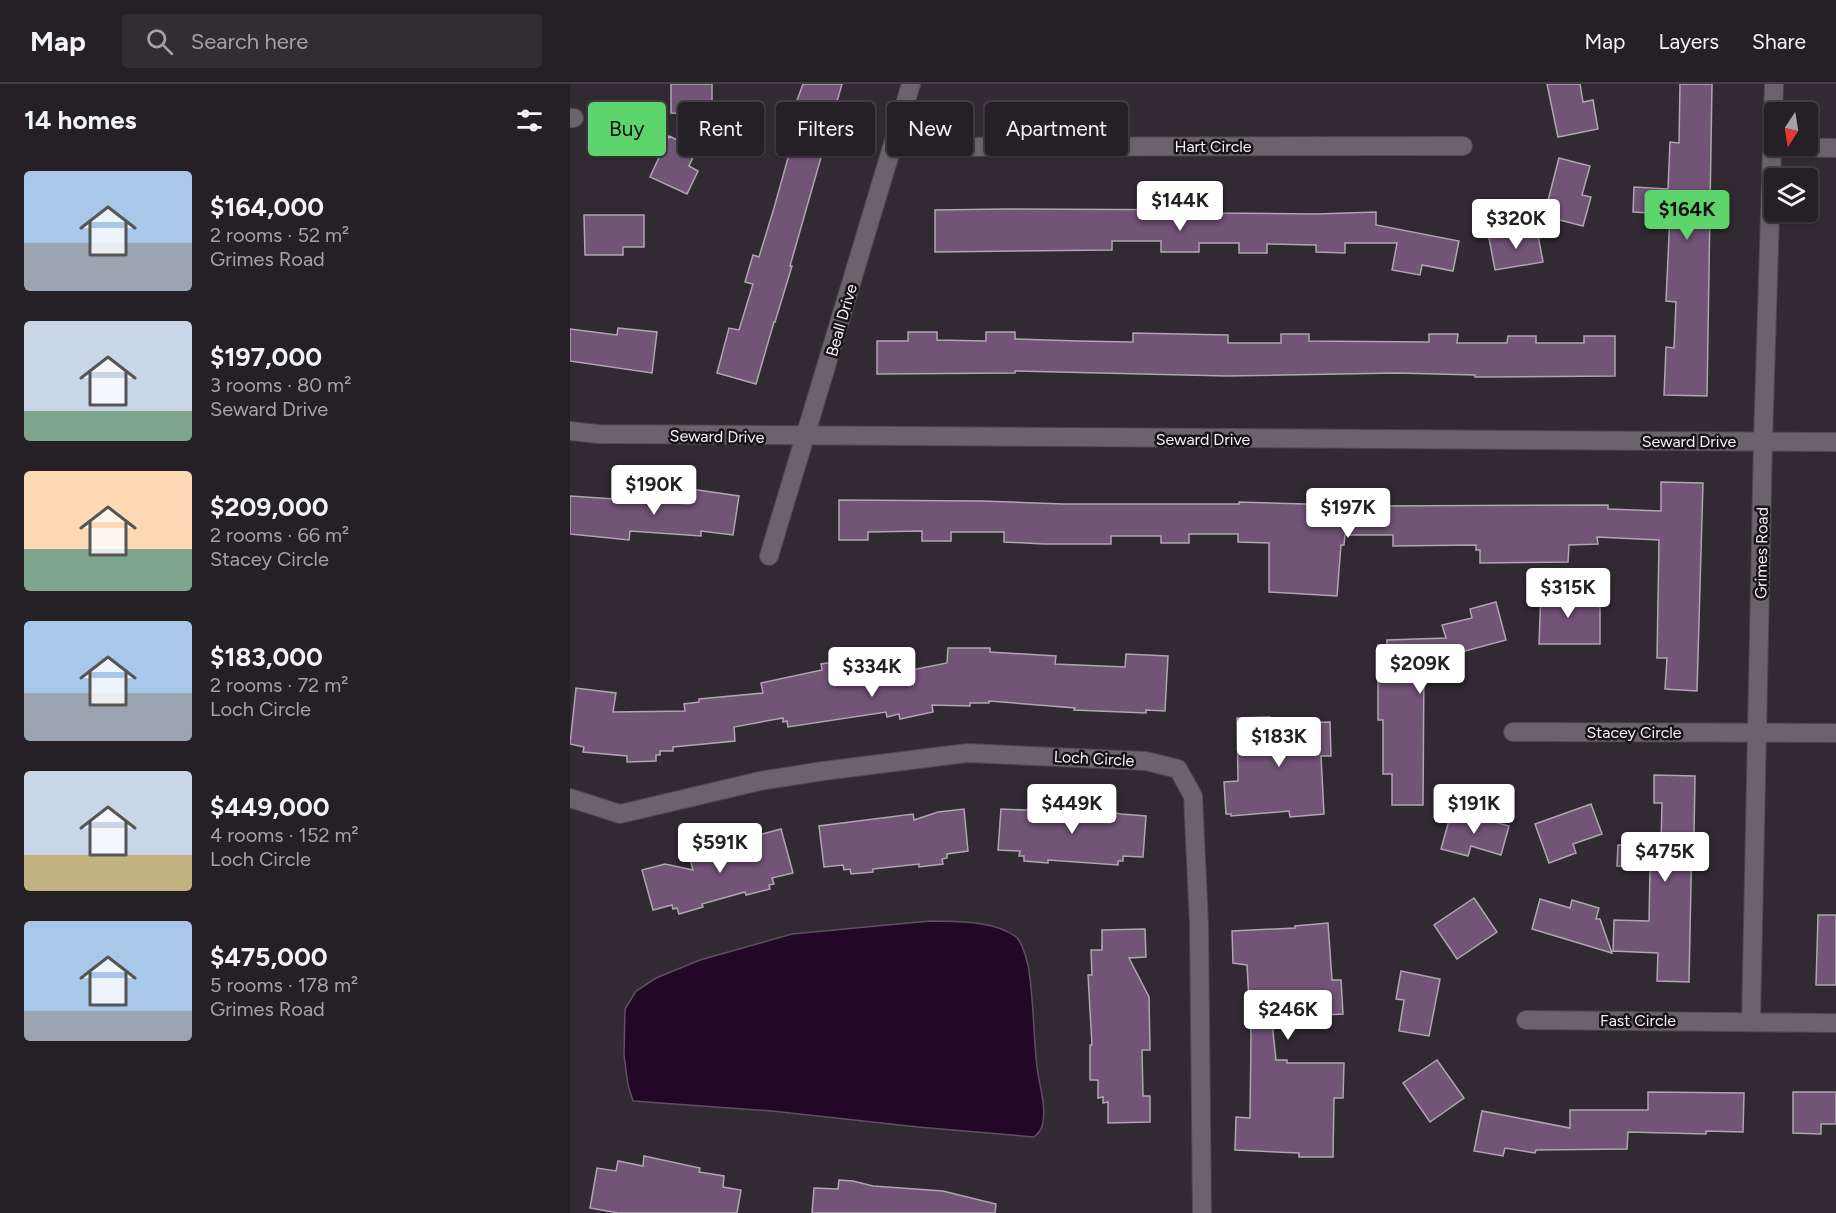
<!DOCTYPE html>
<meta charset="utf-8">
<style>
:root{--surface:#252026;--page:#312d32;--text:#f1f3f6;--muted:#a3a3a7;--line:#423e43;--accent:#5ed56c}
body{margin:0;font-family:Figtree,sans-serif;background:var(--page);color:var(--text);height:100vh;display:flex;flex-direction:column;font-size:22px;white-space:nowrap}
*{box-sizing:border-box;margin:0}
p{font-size:20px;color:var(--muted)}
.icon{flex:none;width:33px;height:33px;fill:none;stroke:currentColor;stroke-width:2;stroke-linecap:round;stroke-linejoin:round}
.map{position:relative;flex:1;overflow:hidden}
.panel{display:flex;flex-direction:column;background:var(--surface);width:570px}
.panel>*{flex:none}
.banner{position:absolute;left:18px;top:18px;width:570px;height:54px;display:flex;gap:12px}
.needle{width:39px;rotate:192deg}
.fabs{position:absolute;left:1194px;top:18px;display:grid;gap:12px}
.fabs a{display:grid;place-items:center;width:54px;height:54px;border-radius:6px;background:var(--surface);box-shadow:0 2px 4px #0004,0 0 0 2px var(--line);font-size:30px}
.price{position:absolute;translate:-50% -51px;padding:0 14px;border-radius:6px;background:#fff;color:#222;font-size:20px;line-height:39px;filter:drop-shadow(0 2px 3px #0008)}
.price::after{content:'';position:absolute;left:50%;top:36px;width:18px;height:14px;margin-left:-9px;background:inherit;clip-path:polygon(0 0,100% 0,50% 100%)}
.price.on{background:var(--accent);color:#111}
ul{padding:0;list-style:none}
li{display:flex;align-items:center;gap:18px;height:150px;padding:0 24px}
li span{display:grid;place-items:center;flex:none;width:168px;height:120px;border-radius:6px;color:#555}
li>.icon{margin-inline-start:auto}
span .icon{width:72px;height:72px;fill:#fffc;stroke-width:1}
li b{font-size:26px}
h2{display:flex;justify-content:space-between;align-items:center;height:72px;padding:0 24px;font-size:26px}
.chip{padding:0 21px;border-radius:6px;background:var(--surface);box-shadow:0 2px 4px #0004,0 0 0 2px var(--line);font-size:21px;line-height:54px}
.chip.on{background:var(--accent);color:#111}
header{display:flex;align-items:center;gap:36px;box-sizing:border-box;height:84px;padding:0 30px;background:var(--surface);border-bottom:2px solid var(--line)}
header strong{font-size:28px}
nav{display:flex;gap:33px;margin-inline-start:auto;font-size:21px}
.search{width:420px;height:54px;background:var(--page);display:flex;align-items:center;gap:15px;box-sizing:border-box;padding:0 21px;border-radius:6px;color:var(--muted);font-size:22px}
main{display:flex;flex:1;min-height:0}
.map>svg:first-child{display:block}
</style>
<header>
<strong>Map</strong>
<div class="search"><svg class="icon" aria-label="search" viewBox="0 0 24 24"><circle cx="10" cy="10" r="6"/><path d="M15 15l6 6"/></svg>Search here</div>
<nav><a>Map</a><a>Layers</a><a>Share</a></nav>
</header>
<main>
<section class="panel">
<h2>14 homes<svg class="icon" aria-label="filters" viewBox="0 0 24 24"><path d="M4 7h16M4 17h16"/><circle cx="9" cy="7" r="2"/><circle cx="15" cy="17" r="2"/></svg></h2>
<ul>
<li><span style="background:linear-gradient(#a9c7e8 60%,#9aa5b1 0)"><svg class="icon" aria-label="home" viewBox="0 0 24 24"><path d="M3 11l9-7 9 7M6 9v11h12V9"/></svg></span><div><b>$164,000</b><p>2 rooms · 52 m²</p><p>Grimes Road</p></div></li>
<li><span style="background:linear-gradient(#c9d6e8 75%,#7fa58c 0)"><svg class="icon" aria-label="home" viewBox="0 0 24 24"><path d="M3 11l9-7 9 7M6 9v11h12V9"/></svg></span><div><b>$197,000</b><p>3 rooms · 80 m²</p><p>Seward Drive</p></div></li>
<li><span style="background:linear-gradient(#ffd9b3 65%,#7fa58c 0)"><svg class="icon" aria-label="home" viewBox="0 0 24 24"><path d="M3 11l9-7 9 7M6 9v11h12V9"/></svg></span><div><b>$209,000</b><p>2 rooms · 66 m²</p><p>Stacey Circle</p></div></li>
<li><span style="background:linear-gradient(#a9c7e8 60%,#9aa5b1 0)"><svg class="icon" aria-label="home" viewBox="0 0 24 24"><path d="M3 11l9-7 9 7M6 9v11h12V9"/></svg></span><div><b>$183,000</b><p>2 rooms · 72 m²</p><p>Loch Circle</p></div></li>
<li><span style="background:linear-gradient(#c9d6e8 70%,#c2b280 0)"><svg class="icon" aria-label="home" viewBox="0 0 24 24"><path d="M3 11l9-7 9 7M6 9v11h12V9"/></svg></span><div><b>$449,000</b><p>4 rooms · 152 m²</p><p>Loch Circle</p></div></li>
<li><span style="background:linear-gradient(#a9c7e8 75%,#9aa5b1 0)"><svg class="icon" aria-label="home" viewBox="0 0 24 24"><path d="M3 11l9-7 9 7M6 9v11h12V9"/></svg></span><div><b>$475,000</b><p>5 rooms · 178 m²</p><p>Grimes Road</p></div></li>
</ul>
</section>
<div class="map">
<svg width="1266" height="1129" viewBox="0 0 1266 1129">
<rect width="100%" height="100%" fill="#312a32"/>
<path fill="#220826" stroke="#614e64" stroke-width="1.5" d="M360 837C387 838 422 836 445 852 452 857 456 873 458 881 464 915 463 949 467 983 469 1000 476 1020 473 1038 472 1045 470 1048 464 1053L348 1043 202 1027 63 1017 58 1001 54 971 55 925 66 907 86 894 130 876 222 850Z"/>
<path fill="#725477" stroke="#aea6af" stroke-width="1.5" d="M101 0H142V30L101 29Z
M233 0H272L220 182H222L205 238H204L186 300 147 289 159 244 169 246 183 200 175 198 183 171 189 173 204 124 225 49 217 47 225 19H226Z
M977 0H1010L1013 18 1023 16 1028 45 988 53Z
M1110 0H1142L1137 312 1094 311 1096 263 1104 264 1106 218 1096 217 1100 130 1063 128 1064 103 1098 105 1100 58 1109 59Z
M99 52 127 65 119 82 128 87 117 110 80 93Z
M989 74 1020 82 1012 111 1021 113 1013 142 974 132Z
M435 125 650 126V129L746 130 806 128V141L889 157 883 187 852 181 850 191 822 186 827 159H775V169L746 168V161L697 160V169H669V159H629V168H591V157H542V166L365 168V126Z
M14 131H74V163H53V171H15Z
M967 146 973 178 925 186 919 154Z
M48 244 87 248 82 289 0 277V245L47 251Z
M338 248H367V256L416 257V248H445V255L508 257 563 258V249L658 251V259H711V250H739V257L859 258V250H888L887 259H937L938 252H966V259H1014V252H1045V292L905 293V291L827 289 657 292 445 287V289L307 290V257H338Z
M1091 398 1133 399 1127 607 1095 605 1097 574H1087L1089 456 1027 453 1028 460 999 461 998 478 910 479V466H906V461L823 462V451H775L774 461H771L767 512 699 508V459L668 458V450H619V459H591V452H541V460H474L434 458V448H381V457H352V447L298 448V456H269V416L412 417 493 420H669V418L805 422 1038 421V425L1091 427Z
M121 405 169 412 163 451 131 447V452L60 447 59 456 0 450V412L119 420Z
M998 499 997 519H1030V560H969L971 506Z
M926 518 936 556 854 578 853 721H822V690H813V636H808V561H817V556L876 554 872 541 902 534 900 525Z
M378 564H420V568L486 572 485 580 555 583 556 570 598 572 595 627 576 626V629L504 626 505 624 419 617V619H400V622L362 621 363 628 330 635 329 630 317 633 316 628 218 643 217 637 213 638V634L164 643 165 657 103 663V667H90V671H86V677L57 678V672L13 668 14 663 0 660 6 604 46 609 43 628 115 627 114 620 129 618V615L193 609 191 599 252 586 251 580 293 574 296 595 377 579Z
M700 633 701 640 760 638 761 672H751L754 730 720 733 719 727 661 732V730H656L654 698 668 697 667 634Z
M1084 691 1125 692 1124 751H1122L1119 898 1087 897 1088 869 1043 867 1044 836 1079 837 1080 783 1047 782 1048 761 1091 762 1092 719H1084Z
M1021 720 1032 750 1003 760 1006 769 979 779 965 740Z
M474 723 526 727 530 726 551 730 576 732 573 773 553 772V777H548V781L478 776V779L454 777V772H449L450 767 428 766 431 725 455 726Z
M394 725 398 767 377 770V774L372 775 373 780 349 783V780L303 785V788L281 790 280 785 274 786 273 781 254 783 249 742 343 730 344 736 368 728Z
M882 726 939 742 931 771 901 762 898 772 871 765Z
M211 745 223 789 202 794 204 800 199 801 200 805 176 811 175 808 132 820 133 823 109 830 107 824 103 825 102 821 83 826 72 786 95 780 123 786 119 772 186 755 185 752Z
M904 814 927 848 887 875 864 841Z
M970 815 1000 824 1002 816 1029 824 1026 835H1030L1042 869 962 845Z
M1248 831H1266V901H1246Z
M758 839 762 896H771L773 930 714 933 715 937 702 938 706 976H717V979H774L773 1014H764L763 1073H729V1069L665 1066 666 1033 680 1034 681 952 677 881 663 879 662 847 725 844V842Z
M575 845 576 873 559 874 579 913 580 966H572L573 1012H580V1038L538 1039V1018L533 1019V1013L528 1014V996H520V961H522L518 891H522L521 866H532V846Z
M831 887 870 895 859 952 829 947 834 916 826 915Z
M867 976 894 1014 860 1038 833 999Z
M1078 1008 1174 1009 1173 1048 1136 1047V1050L1058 1048 1057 1065 966 1066 965 1069 935 1064 933 1072 904 1067 912 1027 1000 1044V1026H1078Z
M1223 1008H1266V1040H1251V1050L1223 1049Z
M74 1072 130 1084 129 1088 154 1092 153 1103 171 1106 167 1129H48L20 1124 27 1084 46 1087 48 1077 73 1082Z
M269 1096 283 1097 303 1102 373 1107 426 1120 425 1129H242L244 1104 268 1105Z"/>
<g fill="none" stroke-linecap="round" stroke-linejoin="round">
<g stroke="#4e484e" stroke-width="20">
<path id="minor" d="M0 34H4
M322 63 893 62
M1202 63 1266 64
M0 347 28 350 1266 358
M199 472 341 0
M943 648 1266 649
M0 714 50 730 190 697 253 687 397 669 576 677 608 685 623 712 629 840 632 1129
M956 936 1266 939
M1181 937 1193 357 1204 0"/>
</g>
<use href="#minor" stroke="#6b636c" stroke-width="18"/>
</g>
<g text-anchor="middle" stroke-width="5" stroke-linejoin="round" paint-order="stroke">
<g font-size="16" fill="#f5f0f5" stroke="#171417">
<text x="643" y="68">Hart Circle</text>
<text transform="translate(271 236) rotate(-74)" y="6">Beall Drive</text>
<text transform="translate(147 352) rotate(1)" y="6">Seward Drive</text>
<text x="633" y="361">Seward Drive</text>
<text x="1119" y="363">Seward Drive</text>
<text transform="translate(1191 469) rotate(-89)" y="6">Grimes Road</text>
<text x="1064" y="654">Stacey Circle</text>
<text transform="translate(524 674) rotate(3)" y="6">Loch Circle</text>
<text x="1068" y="942">Fast Circle</text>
</g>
</g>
</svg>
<div class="fabs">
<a><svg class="needle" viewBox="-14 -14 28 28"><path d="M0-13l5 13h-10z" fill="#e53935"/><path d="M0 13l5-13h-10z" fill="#a3a3a7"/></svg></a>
<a><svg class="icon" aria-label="layers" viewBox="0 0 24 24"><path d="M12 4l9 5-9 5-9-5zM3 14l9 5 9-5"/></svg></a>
</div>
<b class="price" style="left:610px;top:148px">$144K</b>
<b class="price on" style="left:1117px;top:157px">$164K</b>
<b class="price" style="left:946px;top:166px">$320K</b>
<b class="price" style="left:84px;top:432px">$190K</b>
<b class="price" style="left:778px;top:455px">$197K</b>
<b class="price" style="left:998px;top:535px">$315K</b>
<b class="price" style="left:850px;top:611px">$209K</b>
<b class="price" style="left:302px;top:614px">$334K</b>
<b class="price" style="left:709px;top:684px">$183K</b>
<b class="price" style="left:502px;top:751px">$449K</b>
<b class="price" style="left:904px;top:751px">$191K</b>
<b class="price" style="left:150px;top:790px">$591K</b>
<b class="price" style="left:1095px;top:799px">$475K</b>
<b class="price" style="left:718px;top:957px">$246K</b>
<div class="banner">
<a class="chip on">Buy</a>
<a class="chip">Rent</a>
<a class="chip">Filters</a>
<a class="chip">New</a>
<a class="chip">Apartment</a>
</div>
</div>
</main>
